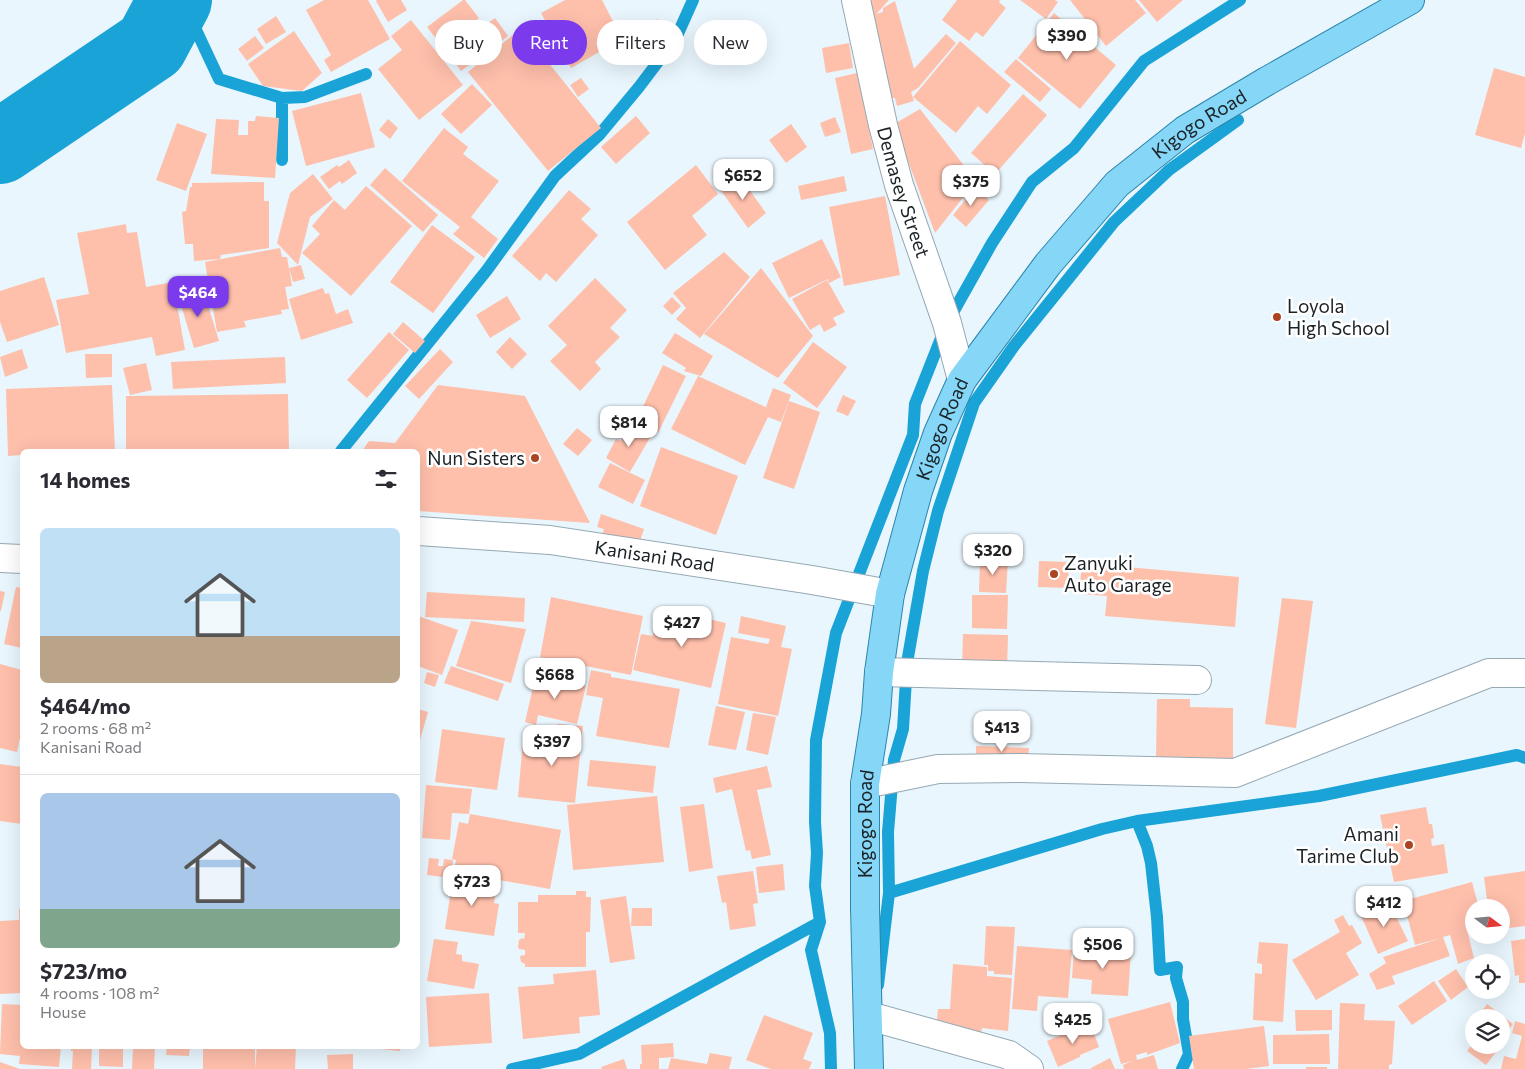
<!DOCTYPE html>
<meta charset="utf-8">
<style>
:root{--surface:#fff;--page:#f7f7f7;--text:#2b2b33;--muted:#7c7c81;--line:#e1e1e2;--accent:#7c3aed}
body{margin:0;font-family:Commissioner,sans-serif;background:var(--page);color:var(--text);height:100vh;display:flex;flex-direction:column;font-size:19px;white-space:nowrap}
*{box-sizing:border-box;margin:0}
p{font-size:16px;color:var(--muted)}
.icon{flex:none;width:28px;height:28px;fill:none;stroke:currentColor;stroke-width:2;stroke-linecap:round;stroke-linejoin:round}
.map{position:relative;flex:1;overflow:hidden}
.sheet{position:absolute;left:20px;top:449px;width:400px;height:600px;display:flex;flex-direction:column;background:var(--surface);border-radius:8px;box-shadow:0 5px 20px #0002}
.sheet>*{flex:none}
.guide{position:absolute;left:435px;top:20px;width:475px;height:45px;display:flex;gap:10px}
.needle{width:32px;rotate:106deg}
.tools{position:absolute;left:1465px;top:899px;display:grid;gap:10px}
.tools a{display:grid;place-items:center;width:45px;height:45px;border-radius:50%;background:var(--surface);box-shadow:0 5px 20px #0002;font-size:25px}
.price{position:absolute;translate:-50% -42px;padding:0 11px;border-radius:10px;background:#fff;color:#222;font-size:16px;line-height:32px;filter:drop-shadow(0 1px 2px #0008)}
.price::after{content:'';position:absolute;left:50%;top:30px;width:15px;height:11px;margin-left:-8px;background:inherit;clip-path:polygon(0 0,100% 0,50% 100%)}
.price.current{background:var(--accent);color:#fff}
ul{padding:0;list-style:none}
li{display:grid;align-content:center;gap:10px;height:265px;padding:0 20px}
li+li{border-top:1px solid var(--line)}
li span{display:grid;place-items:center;height:155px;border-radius:8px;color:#555}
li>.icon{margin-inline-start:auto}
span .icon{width:90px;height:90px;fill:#fffc;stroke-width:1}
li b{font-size:21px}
h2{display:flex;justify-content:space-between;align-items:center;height:60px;padding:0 20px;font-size:21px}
.pill{padding:0 18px;border-radius:22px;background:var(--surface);box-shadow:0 5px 20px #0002;font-size:18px;line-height:45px}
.pill.current{background:var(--accent);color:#fff}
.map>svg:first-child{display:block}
</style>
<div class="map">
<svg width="1525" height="1069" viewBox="0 0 1525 1069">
<rect width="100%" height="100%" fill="#e9f6fd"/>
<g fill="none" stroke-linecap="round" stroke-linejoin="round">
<path stroke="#1aa3d6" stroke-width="12" d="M182 0 219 79 282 98 305 97 366 74
M282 160V98
M341 451 487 270 555 176 600 134 639 87 676 38 693 0
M1137 821 1147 846 1151 863 1157 917 1160 970 1177 967 1176 978 1183 1002V1019L1189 1054 1182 1069
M889 893 1102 829 1137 821 1319 796 1517 755 1525 758
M878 985 889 893 888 832 894 760 903 729 907 663 923 571 938 511 974 403 1014 346 1114 222 1169 170 1238 120
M512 1069 579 1054 820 922
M831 1069 830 1033 811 950 820 922 815 886 817 853 815 822 816 740 836 633 913 435 915 404 947 323 992 243 1032 182 1074 148 1144 61 1240 0"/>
<path stroke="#1aa3d6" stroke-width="74" d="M0 147 151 45 175 0"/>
</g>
<path fill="#febfab" d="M324 0H368L390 39 331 72 324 60 331 55 306 10Z
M377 0H401L407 10 388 22 376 1Z
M463 0H465L479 18 442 46 427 27Z
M565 0H602L618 31 596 43 601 51 571 68 541 13Z
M867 0H889L870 21Z
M957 0H1000L999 2 1006 8 983 37 976 32 969 41 942 20Z
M1020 0H1055L1058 2 1046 19Z
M1070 0H1135L1146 13 1106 46Z
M1139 0H1183L1157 22Z
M895 1 914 69 946 34 956 43 918 88 911 92 914 101 897 106 895 98H892L871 25 876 14 883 12V8Z
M1054 13 1116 65 1080 109 1018 58Z
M276 16 286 32 266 44 257 29Z
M495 18 508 36 461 71 448 53Z
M657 19 670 33 658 44 645 30Z
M411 20 463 85 419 120 378 69 402 50 391 36Z
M525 25 539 42 535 46 601 128 548 171 468 72Z
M294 31 322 73 302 91 263 86 248 64Z
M255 36 264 48 247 61 238 49Z
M960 41 1011 85 987 114 978 106 956 133 913 97Z
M849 43 853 68 826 73 822 48Z
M1016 59 1051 89 1040 102 1004 72Z
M1494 68 1525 77V133L1521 148 1475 135Z
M857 73 873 149 851 154 835 78Z
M581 78 589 89 578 97 570 85Z
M472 84 492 105 461 134 441 114Z
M361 93 375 147 306 166 292 111Z
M1023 94 1047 115 995 174 971 153Z
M920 109 976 181 935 233 894 124Z
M256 116 279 118 275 178 211 174 216 119 239 120 238 135H248V121H255Z
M636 116 650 133 616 164 601 147Z
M835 117 841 132 825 137 820 123Z
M388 119 398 128 390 139 379 130Z
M177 123 207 134 186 191 156 180Z
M791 124 807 147 786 163 769 140Z
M444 128 468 147 463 154 499 181 471 217 498 239 484 258 453 234 460 227 402 181Z
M349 160 357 173 342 184 340 181 329 189 320 177 337 165 339 167Z
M696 165 718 194 692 216 707 235 665 270 627 222Z
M385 168 438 215 423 232 370 185Z
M313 174 333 199 310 217 298 265 277 243 290 193Z
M738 174 766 213 748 228 719 188Z
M844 176 847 191 801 200 798 186Z
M264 182V201H269V248L221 255 220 259 194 261 193 244H185L182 212 186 211 190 187H192V183Z
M366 186 412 226 351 296 302 253 320 234 312 226 334 200 345 210Z
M975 188 989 200 966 227 953 215Z
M569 190 591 209 581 219 598 235 556 282 546 273 540 281 512 256Z
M885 196 900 275 844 286 829 207Z
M126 224 127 233 137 232 146 287 173 282 185 350 156 356 152 337 66 353 56 300 89 294 77 233Z
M432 225 475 257 433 313 390 282Z
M822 239 841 277 829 283 828 279 789 298 772 263Z
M280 248 282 257H287L292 286 285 287 289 309 281 310 282 314 244 321 246 327 217 332 205 262Z
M724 252 750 277 700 338 676 319 686 308 673 293Z
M301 265 305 279 293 282 289 268Z
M761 268 813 336 778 378 704 334Z
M44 277 59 325 7 342 0 322V291Z
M595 278 627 310 610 328 620 337 595 362 601 369 580 391 550 361 567 345 548 326Z
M827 280 845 312 833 318 837 325 824 332 820 324 810 330 792 299Z
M323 288 325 294 329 293 336 314 348 309 353 323 301 340 289 299Z
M203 289 219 341 194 348 178 295Z
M507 296 521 319 490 338 476 315Z
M672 297 681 306 672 315 663 306Z
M403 322 425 341 415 353 393 334Z
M389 332 409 350 367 398 347 380Z
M675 333 713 356 701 376 684 371 686 368 662 353Z
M510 337 527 354 512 369 496 352Z
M813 342 847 367 817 408 783 383Z
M22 349 28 368 5 377 0 357Z
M440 349 453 362 419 399 405 386Z
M85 354H112V377L86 378Z
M285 357 286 383 173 389 171 362Z
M146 363 152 390 130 395 123 368Z
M663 365 686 376 658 433 636 421Z
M698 376 772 410 766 407 773 388 791 395 781 422 768 417 745 465 671 429Z
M112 385 115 451H22V455L8 456 6 389Z
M438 385 525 396 590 523 418 511V451H362L369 441 395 443Z
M288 394 289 451H126V396Z
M843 395 856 401 848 416 836 411Z
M789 401 820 412 794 489 763 478Z
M631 424 651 436 630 472 606 458 616 439 621 441Z
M577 428 592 440 578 456 563 444Z
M661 447 738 476 716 535 640 506Z
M610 463 645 480 633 504 598 487Z
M601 514 644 529 637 550 601 538 604 529 597 527Z
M980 559 1008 560 1006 593 979 592Z
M1039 561 1069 562 1068 588 1038 587Z
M1082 563 1239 577 1235 627 1105 616 1107 596 1079 594Z
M16 587 22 588V648L4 644Z
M0 591 5 592 1 611H0Z
M427 592 525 598 524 622 425 617Z
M972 595H1008L1007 629 972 628Z
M551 597 643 616 631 675 540 657Z
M1282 598 1313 601 1296 728 1265 724Z
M660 608 726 623 711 688 633 670 641 634 653 636Z
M418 616 458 630 442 675 418 666Z
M741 616 786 626 781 647 792 649 778 716 718 704 731 637 768 644 770 639 738 633Z
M471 621 526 629 511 683 456 666Z
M963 634 1008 635 1007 669H962Z
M0 664 22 670V728L17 752 0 748Z
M451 666 504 684 498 701 444 683Z
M591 670 611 674V677L680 689 669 748 596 736 603 698 586 695Z
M427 672 439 675 435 687 424 683Z
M536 674 586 686 577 724 538 715 536 725 525 722Z
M1157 699H1190V707L1233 708V760L1156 759Z
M716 706 745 712 736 750 708 745Z
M418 709 428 712 418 747Z
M753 713 776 717 768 755 746 750Z
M558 724 583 726 575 803 518 797 523 741 556 744Z
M442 729 505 738 497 790 435 782Z
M976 746 1029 748 1028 760 976 759Z
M590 760 656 766 653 793 587 786Z
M0 764 22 767V824L0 821Z
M767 766 772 787 757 790 771 855 752 859 750 850 746 851 732 789 716 793 713 778Z
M426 785 472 789 469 814 452 813 450 840 422 838Z
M657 796 664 862 573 870 567 805Z
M704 804 713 868 689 872 680 807Z
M1426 807 1429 824H1432L1434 838 1431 839 1432 846 1444 844 1448 873 1394 882 1380 815Z
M470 814 561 830 550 889 454 872 456 860 452 859 459 822 468 824Z
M429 858 439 859 438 866H443L444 859 453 860 451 878 427 875Z
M783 864 785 890 759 893 756 867Z
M753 871 758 903 753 904 756 926 730 930 726 902 722 903 717 876Z
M1525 871V926L1501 929V908H1488L1484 877Z
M453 877 497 884 494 903 499 904 494 936 445 929Z
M1472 882 1479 908H1474V933L1469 934V930H1467L1474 958 1458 964 1450 935 1443 937 1450 956 1392 976 1395 984 1377 990 1369 974 1386 963 1383 957 1441 938 1415 945 1403 901Z
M576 891H586V897H591L590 932H586V967H525V964L521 962 520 956 525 955V950L519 949 518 947 519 940 522 938 524 939 525 933H518V902H538V895H576Z
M626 896 635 959 610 963 600 900Z
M1389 902 1408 941 1378 954 1361 916Z
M632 908H652V926H631Z
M19 909H22V993L0 994V921L19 920Z
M1343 915 1349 926 1352 925 1362 943 1346 953 1359 975 1316 1000 1292 960 1340 932 1334 920Z
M986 926 1015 927 1012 975 994 974V971H988V965H984Z
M434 939 458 942 456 954 462 955V961L479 964 474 989 427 981Z
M1525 939V983H1519V975L1515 976 1511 941Z
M1259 942 1288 944 1283 1022 1253 1020 1255 973 1262 974V964L1257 963Z
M1017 946 1072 950 1068 998 1038 996 1037 1011 1012 1009Z
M1074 948 1131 952 1128 996 1091 994 1092 980 1072 978Z
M953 964 987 967V976L1012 978 1008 1031 982 1028 981 1034 936 1031 938 1009H950Z
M1456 969 1468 987 1451 1000 1438 981Z
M596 970 600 1015 579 1017 580 1033 523 1039 518 987 554 984 553 974Z
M1434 981 1447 1001 1412 1025 1398 1006Z
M489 993 492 1043 429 1047 426 997Z
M1170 1002 1180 1043 1147 1055V1052L1136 1055 1137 1060 1154 1055 1158 1069H1124L1123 1065 1132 1061 1121 1064 1108 1019Z
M1340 1003 1365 1004 1364 1020 1395 1021 1392 1064 1389 1065V1069H1338Z
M2 1004 22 1005V1046H61L59 1067 19 1064 20 1056 0 1054Z
M1487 1004 1513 1024 1506 1033 1509 1035 1486 1065 1467 1051 1474 1042V1045H1501V1018H1477Z
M1295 1010H1332V1030L1296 1031Z
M764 1015 813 1033 803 1059 812 1062 809 1069H771L746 1060Z
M1515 1021 1525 1024V1069H1501L1504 1056 1516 1059 1522 1036 1512 1033Z
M1090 1023 1099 1047 1080 1055V1057L1058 1067 1047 1041Z
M1264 1026 1269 1066 1246 1069H1194L1189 1036Z
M1329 1034 1330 1064H1273V1035Z
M673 1043 674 1057 659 1058V1069H640V1064H642L641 1045Z
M71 1046H92L91 1069H72L73 1051H71Z
M99 1046H123V1067L99 1066Z
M138 1046H155L154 1069H132L133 1047Z
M167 1046H190L189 1056 166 1055Z
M203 1046H255V1069H203Z
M257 1046H296L295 1069H255Z
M371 1046H401L400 1051 371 1048Z
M710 1053 732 1057 729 1069H668L671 1058 707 1064Z
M353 1054V1069H328L327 1055Z
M1110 1058 1115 1069H1091V1068Z
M624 1059 627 1069H602L601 1067Z
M0 1062 20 1069H0Z
M1306 1067H1327V1069H1306Z"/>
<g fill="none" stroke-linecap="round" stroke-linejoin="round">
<g stroke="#95a9b4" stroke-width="30">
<g id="minor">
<path id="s1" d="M856 0 883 125 899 185 947 323 962 380"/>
<path id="s2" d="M418 531 550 540 812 580 890 594"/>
<path d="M0 558 22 559"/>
<path d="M879 672 1197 680"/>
<path d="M865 784 938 769 1020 768 1235 773 1489 673H1525"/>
<path d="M869 1016 1009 1055 1029 1069"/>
</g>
</g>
<g stroke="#2b85ab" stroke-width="30">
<g id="major">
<path id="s3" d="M869 1069 865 908V784L876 714 879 672 890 594 918 491 938 433 962 380 1048 264 1117 184 1185 130 1267 81 1410 0"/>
</g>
</g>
<use href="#minor" stroke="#fff" stroke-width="28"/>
<use href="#major" stroke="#85d6f7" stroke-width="28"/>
</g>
<g fill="#ab4420" stroke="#fff" stroke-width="2">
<circle cx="1277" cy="317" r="5"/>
<circle cx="535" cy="458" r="5"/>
<circle cx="1054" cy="574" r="5"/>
<circle cx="1409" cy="845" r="5"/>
</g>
<g text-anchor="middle" stroke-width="5" stroke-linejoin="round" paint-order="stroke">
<g font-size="19" fill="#1a2226" stroke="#fff">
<text dy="7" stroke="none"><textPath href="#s3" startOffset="1055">Kigogo Road</textPath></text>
<text dy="7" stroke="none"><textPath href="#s1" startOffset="198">Demasey Street</textPath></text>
<text dy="7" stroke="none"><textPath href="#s3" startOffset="650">Kigogo Road</textPath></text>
<text dy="7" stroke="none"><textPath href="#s2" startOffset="238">Kanisani Road</textPath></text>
<text dy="7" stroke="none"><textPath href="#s3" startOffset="245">Kigogo Road</textPath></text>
</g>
<g font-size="19" fill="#1a2226" stroke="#fff" text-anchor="start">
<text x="1287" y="313">Loyola<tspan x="1287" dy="22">High School</tspan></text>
<text x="525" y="465" text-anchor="end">Nun Sisters</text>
<text x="1064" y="570">Zanyuki<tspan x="1064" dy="22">Auto Garage</tspan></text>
<text x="1399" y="841" text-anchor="end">Amani<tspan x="1399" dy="22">Tarime Club</tspan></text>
</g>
</g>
</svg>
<div class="tools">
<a><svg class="needle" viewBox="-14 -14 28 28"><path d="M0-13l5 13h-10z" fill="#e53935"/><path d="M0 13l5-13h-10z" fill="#7c7c81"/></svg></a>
<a><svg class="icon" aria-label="locate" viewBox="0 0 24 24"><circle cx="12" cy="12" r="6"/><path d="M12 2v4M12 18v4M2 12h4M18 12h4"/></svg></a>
<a><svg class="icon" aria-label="layers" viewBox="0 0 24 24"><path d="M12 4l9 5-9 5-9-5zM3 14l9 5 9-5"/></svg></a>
</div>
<b class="price" style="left:1067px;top:61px">$390</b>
<b class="price" style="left:743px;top:201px">$652</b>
<b class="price" style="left:971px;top:207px">$375</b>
<b class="price current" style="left:198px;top:318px">$464</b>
<b class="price" style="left:629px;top:448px">$814</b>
<b class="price" style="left:993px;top:576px">$320</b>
<b class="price" style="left:682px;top:648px">$427</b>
<b class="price" style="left:555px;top:700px">$668</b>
<b class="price" style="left:1002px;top:753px">$413</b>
<b class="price" style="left:552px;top:767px">$397</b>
<b class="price" style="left:472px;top:907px">$723</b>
<b class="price" style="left:1384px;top:928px">$412</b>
<b class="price" style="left:1103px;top:970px">$506</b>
<b class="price" style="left:1073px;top:1045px">$425</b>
<div class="guide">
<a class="pill">Buy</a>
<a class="pill current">Rent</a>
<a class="pill">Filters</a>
<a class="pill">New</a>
</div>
<section class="sheet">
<h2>14 homes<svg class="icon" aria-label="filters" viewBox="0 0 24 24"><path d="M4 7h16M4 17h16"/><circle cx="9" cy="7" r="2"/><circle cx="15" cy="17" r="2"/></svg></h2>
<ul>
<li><span style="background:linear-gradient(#bfe0f5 70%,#b9a48a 0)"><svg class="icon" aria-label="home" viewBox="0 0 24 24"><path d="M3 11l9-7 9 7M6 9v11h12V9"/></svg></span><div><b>$464/mo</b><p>2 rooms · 68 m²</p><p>Kanisani Road</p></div></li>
<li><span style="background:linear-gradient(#a9c7e8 75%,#7fa58c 0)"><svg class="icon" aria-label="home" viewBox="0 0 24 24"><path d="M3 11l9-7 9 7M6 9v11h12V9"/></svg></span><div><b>$723/mo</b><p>4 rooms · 108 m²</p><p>House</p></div></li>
</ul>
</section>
</div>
